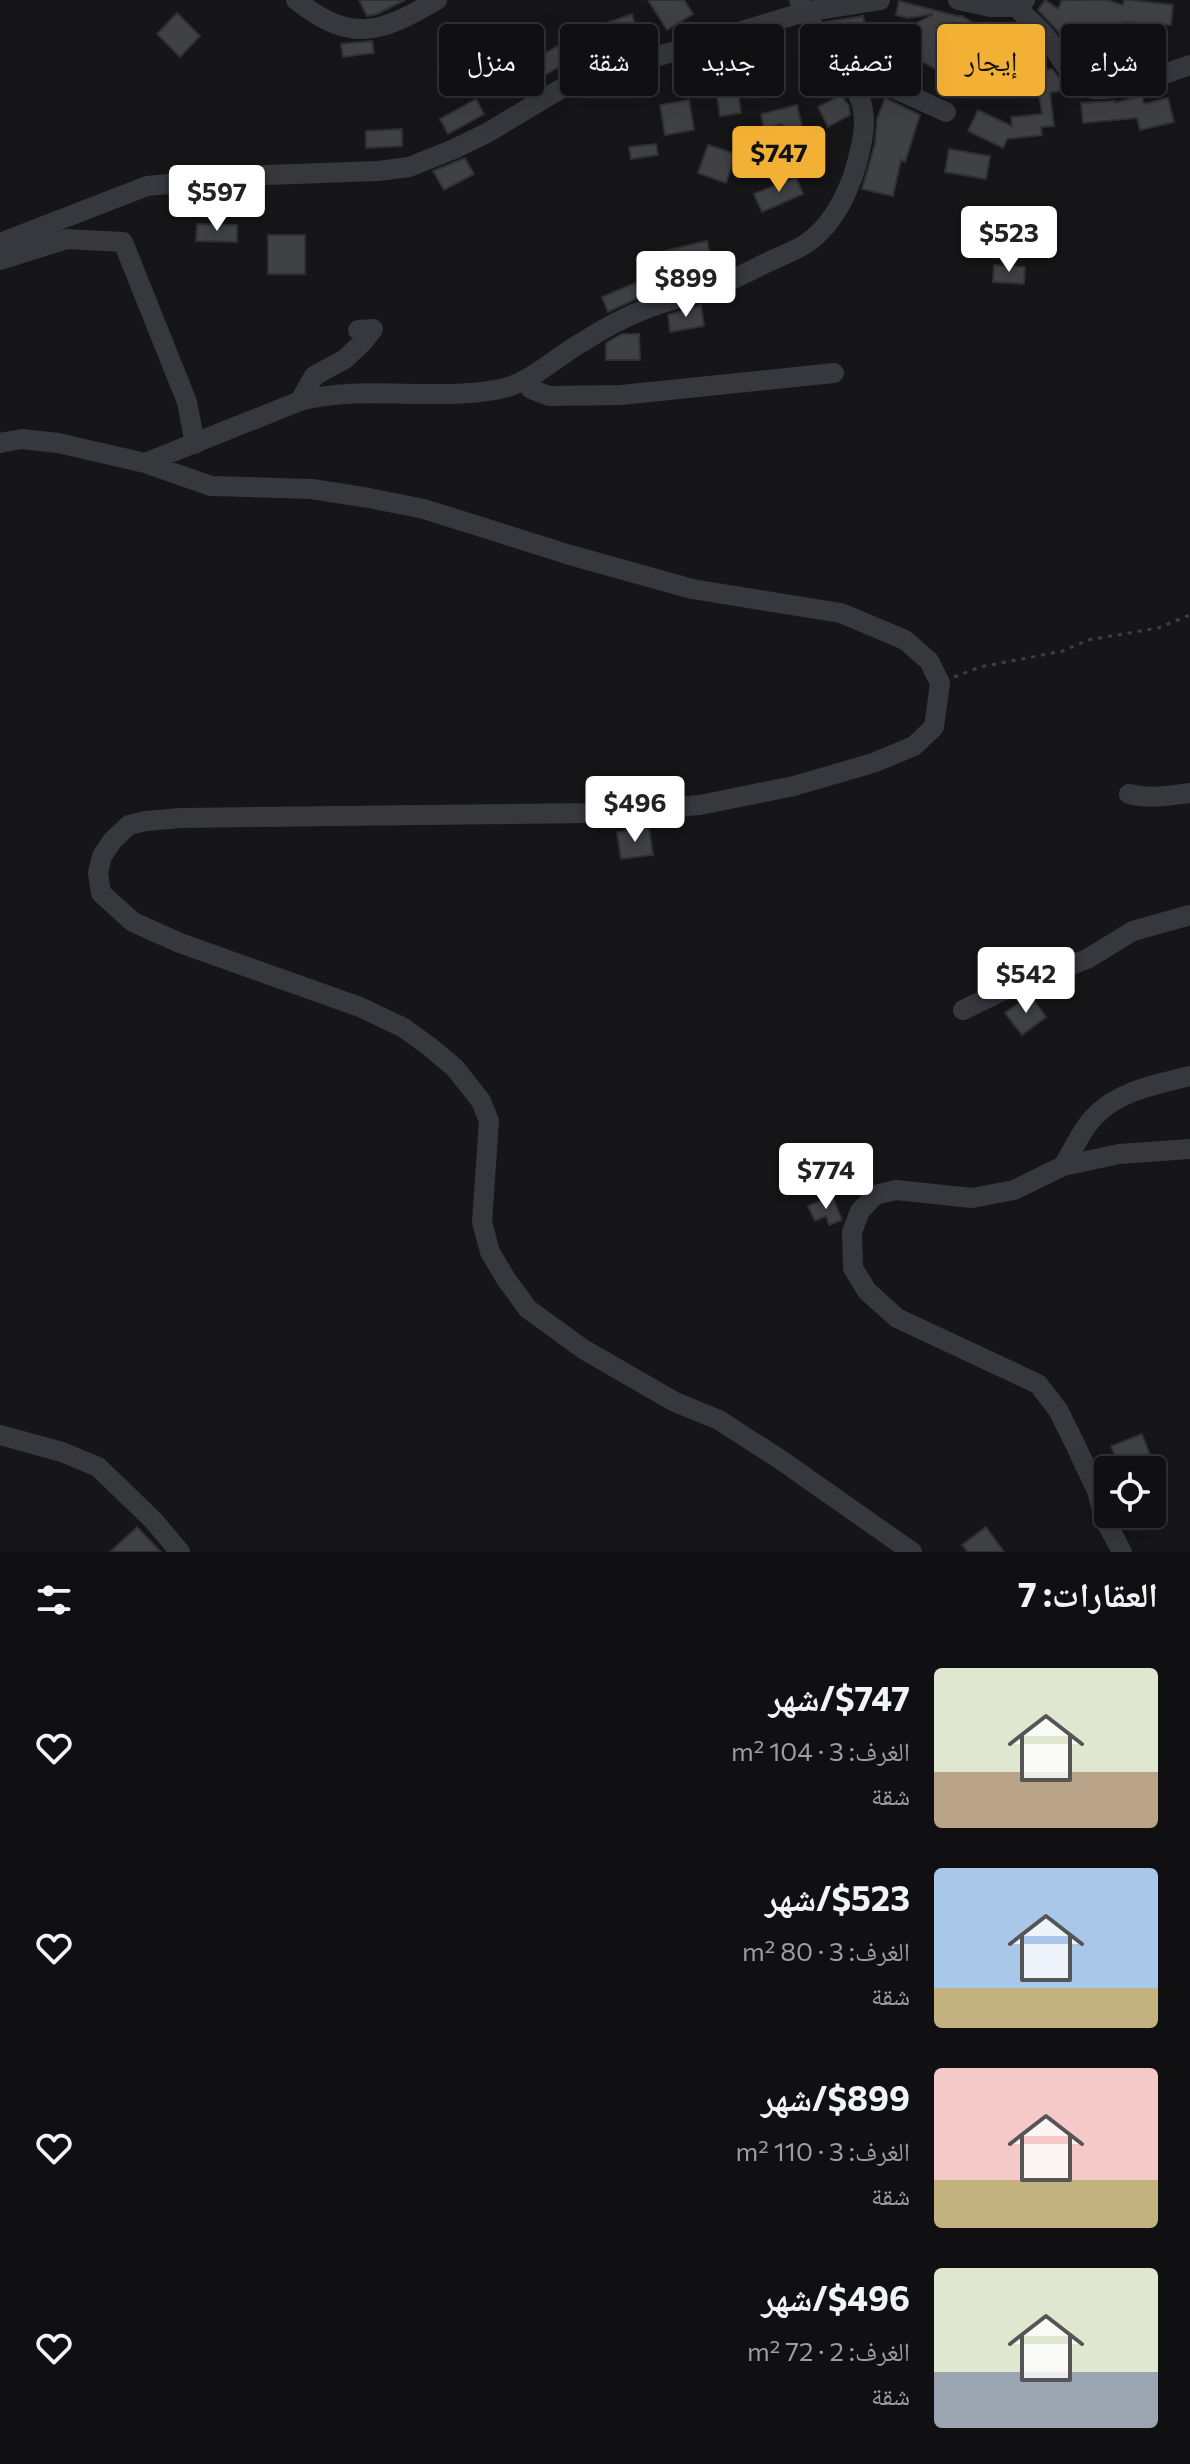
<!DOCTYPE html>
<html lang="ar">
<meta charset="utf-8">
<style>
:root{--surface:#101012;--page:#1e1e20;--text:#f1f3f6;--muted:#9c9d9f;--line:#303032;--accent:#f2b134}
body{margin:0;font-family:Commissioner,"Noto Naskh Arabic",sans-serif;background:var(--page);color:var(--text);direction:rtl;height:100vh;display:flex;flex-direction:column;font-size:30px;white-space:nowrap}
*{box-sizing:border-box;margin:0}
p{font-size:26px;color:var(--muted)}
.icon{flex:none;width:44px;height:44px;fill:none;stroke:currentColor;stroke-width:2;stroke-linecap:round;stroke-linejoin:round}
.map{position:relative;height:1552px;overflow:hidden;direction:ltr}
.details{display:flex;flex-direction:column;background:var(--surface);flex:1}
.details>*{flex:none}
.top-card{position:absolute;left:24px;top:24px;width:1142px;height:72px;direction:rtl;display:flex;gap:16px}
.controls{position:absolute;left:1094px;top:1456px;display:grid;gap:16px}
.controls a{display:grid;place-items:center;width:72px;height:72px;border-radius:8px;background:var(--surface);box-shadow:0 8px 32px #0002,0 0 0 2px var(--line);font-size:40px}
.price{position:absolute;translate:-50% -68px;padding:0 18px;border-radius:8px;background:#fff;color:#222;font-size:26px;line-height:52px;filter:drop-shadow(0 2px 4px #0008)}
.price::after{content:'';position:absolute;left:50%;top:48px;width:24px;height:18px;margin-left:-12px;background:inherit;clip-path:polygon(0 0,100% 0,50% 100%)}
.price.on{background:var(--accent);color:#111}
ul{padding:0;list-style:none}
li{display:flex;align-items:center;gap:24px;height:200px;padding:0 32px}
li span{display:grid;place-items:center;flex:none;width:224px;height:160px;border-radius:8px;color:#555}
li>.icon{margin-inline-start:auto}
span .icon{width:96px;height:96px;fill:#fffc;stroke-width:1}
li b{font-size:34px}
h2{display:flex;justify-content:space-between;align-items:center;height:96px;padding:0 32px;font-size:34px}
.chip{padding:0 28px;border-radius:8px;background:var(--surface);box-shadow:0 8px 32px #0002,0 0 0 2px var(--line);font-size:28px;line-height:72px}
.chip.on{background:var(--accent);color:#111}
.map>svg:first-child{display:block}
</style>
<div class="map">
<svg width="1190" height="1552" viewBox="0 0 1190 1552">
<rect width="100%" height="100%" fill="#161618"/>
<path fill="#404145" stroke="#303034" stroke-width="2" d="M359 0H405L377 14 367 16Z
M648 0H684L693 14 667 30Z
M1045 0 1058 9 1062 0H1107L1123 5 1124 0H1130L1173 5 1171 25 1126 22 1137 42 1129 46 1132 51 1103 67 1105 71 1096 76 1083 67 1067 41 1038 10Z
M899 1 957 16H962L1026 55 1030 49 1042 58 1033 71 1052 69 1068 89 1050 93 1054 126 1041 127 1042 135 1007 139 1003 148 968 131 978 110 1012 126 1011 117 1042 114 1037 82 986 47 983 53 958 38 938 71 900 48 915 24 933 14 908 18 896 15Z
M177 13 200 36 180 57 157 34Z
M632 14 640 40 614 50 604 24Z
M863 16 865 25 854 26 868 51 883 42 885 62 874 69 871 68 866 59 851 67 826 22Z
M783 36 785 48 782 49V51L741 60 738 46Z
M372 41 374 53 343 57 341 44Z
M557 46 567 62 538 79 529 63Z
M738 91 741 113 720 116 717 95Z
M841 95 849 106 850 115 828 127 818 107Z
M1142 96 1144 104 1168 98 1174 122 1140 130 1137 118 1083 123 1081 103 1115 101V103Z
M885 98 920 115 905 162 901 160 893 196 862 189 875 144 877 120Z
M476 99 484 114 448 134 440 119Z
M689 100 694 130 665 135 660 105Z
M797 105 803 131 785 136 782 124 764 129 761 114Z
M402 129V146L366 148V131Z
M656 144 658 155 631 159 629 147Z
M708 145 736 154 726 183 698 173Z
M949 149 990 156 986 179 945 172Z
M465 158 474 174 444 190 433 171Z
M796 177 803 194 762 212 754 194Z
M197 224 237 225V242L196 241Z
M268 235H305V274H268Z
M707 241 710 254 667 264 664 251Z
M994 265 1025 267 1024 284 993 282Z
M677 271 681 284 638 298 608 312 602 297 635 283 636 286Z
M701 305 704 326 670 332 668 315Z
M622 334H639L640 360H606V343Z
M649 828 653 855 621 859 617 832Z
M1030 995 1046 1017 1022 1035 1005 1013Z
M832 1196 842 1220 829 1225 826 1216 815 1221 808 1206Z
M1142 1434 1156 1470H1121L1111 1446Z
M137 1527 161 1552H110Z
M986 1527 1004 1552H968L962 1545Z"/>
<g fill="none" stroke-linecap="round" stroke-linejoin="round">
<path stroke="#3d3f44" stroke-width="3" stroke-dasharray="4 6" stroke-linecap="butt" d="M954 677 980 667 1063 651 1088 640 1158 628 1190 615"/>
<path stroke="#37383d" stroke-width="20" d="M296 0C351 44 381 33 437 0
M958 0 991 7H1016L1025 0
M1016 7C1025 16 1035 24 1043 33 1057 49 1067 76 1087 87 1107 97 1168 72 1190 65
M843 80 880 82 946 112
M0 243 147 186 267 175 378 171 409 167 454 149 487 133 579 78 687 48 804 12 880 0
M0 260 67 239 123 242 187 402 195 444
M527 379 531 389 549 396 621 395 834 373
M300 401 314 376 345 359 362 343 373 329 358 330
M0 443 22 439 58 443 145 463 211 486 312 489 369 498 424 509 570 555 692 589 841 613 905 640 929 661 940 683 934 727 914 746 873 763 794 786 700 805 590 813 181 818 146 821 129 825 113 840 102 856 98 873 101 893 133 922 180 943 360 1007 404 1028 430 1047 455 1068 481 1101 489 1121 482 1222 490 1252 506 1279 528 1309 583 1349 675 1402 719 1420 781 1460 912 1552
M145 463 300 401C364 384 434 402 500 389 531 383 557 356 584 341 603 329 623 318 643 310 670 300 698 293 724 283 739 277 754 269 768 262 781 256 795 251 807 243 836 223 853 184 860 150 866 127 868 92 843 80L799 0
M1129 794C1149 799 1169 796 1190 793
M963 1010 1002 991 1087 959 1133 931 1190 915
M1063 1166C1073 1150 1081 1131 1093 1118 1117 1091 1157 1084 1190 1076
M0 1435 62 1452 98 1467 153 1520 180 1552
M1122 1552 1105 1520 1097 1491 1074 1442 1058 1410 1038 1384 897 1318 867 1291 853 1268 852 1232 860 1211 875 1195 896 1190 972 1198 1014 1190 1063 1166 1119 1154 1190 1149"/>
</g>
</svg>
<div class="controls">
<a><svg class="icon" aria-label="locate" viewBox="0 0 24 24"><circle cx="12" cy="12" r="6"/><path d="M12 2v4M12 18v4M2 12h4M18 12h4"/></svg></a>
</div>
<b class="price on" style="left:779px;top:194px">$747</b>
<b class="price" style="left:217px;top:233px">$597</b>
<b class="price" style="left:1009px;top:274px">$523</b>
<b class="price" style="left:686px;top:319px">$899</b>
<b class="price" style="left:635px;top:844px">$496</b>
<b class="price" style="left:1026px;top:1015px">$542</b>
<b class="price" style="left:826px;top:1211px">$774</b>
<div class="top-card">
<a class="chip">شراء</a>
<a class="chip on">إيجار</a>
<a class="chip">تصفية</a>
<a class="chip">جديد</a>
<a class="chip">شقة</a>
<a class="chip">منزل</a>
</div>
</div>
<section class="details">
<h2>العقارات: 7<svg class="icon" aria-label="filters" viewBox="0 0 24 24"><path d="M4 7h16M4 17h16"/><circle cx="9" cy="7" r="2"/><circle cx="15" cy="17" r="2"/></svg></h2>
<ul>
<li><span style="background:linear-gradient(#dfe7d0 65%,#b9a48a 0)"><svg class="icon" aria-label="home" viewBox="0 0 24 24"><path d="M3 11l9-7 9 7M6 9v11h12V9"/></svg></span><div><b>$747/شهر</b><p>الغرف: 3 · 104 m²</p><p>شقة</p></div><svg class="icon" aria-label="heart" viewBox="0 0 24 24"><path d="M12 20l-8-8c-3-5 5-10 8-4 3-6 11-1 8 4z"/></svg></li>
<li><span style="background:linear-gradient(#a9c7e8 75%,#c2b280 0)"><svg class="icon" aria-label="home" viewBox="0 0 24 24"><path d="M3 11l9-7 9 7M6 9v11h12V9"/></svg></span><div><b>$523/شهر</b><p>الغرف: 3 · 80 m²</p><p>شقة</p></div><svg class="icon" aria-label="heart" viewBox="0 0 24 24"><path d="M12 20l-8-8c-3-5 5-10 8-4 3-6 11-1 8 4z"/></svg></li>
<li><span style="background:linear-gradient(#f6c9c9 70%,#c2b280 0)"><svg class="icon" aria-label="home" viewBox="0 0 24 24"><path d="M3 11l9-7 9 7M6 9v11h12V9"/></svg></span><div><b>$899/شهر</b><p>الغرف: 3 · 110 m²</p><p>شقة</p></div><svg class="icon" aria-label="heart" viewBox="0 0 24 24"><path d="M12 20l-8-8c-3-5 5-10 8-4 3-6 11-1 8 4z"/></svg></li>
<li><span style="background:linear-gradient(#dfe7d0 65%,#9aa5b1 0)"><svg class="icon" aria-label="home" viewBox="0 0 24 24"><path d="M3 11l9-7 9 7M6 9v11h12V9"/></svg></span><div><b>$496/شهر</b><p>الغرف: 2 · 72 m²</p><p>شقة</p></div><svg class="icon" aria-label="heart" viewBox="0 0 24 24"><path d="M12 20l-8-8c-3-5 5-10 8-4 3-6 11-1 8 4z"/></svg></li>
</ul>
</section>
